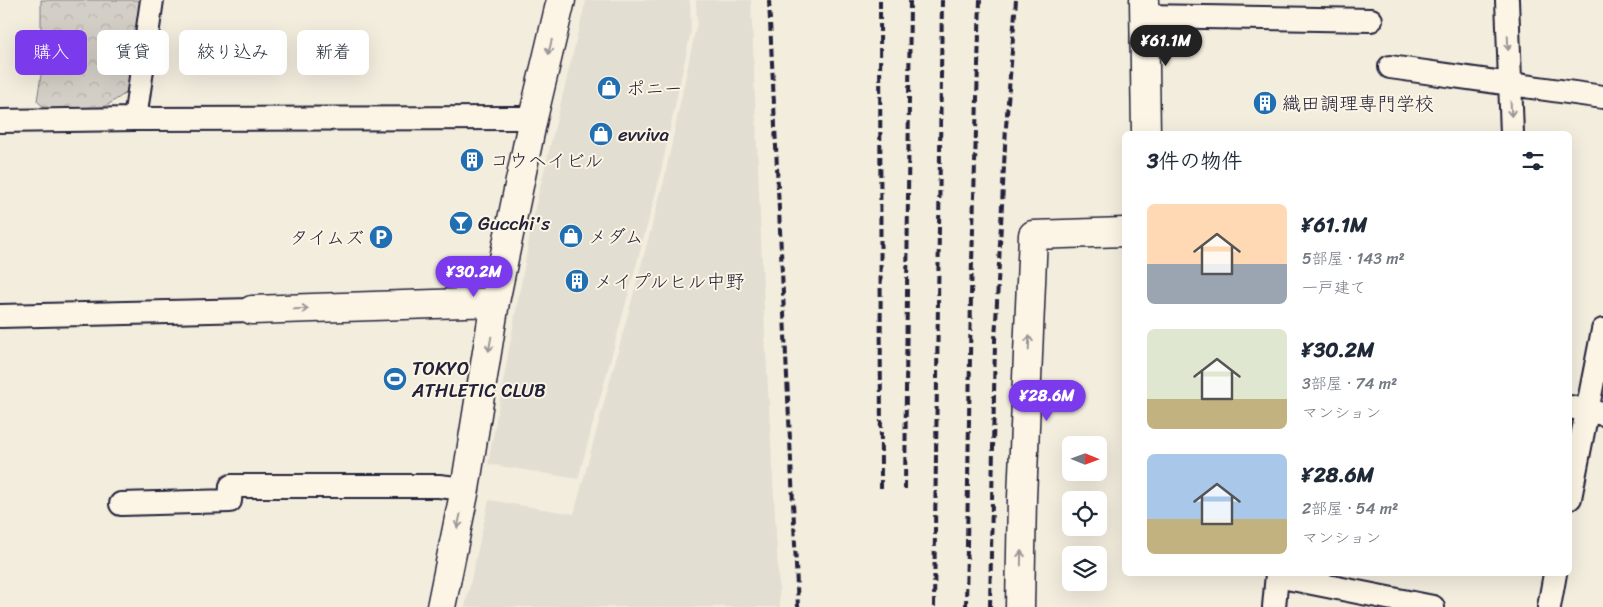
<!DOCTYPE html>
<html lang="ja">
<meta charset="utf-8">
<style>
:root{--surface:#fff;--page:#f2f2f3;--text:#1f2937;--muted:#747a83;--accent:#7c3aed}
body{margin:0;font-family:Sriracha,"Klee One",sans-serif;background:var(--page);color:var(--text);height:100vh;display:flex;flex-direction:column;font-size:19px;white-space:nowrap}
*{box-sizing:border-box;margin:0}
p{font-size:16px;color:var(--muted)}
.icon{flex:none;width:28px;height:28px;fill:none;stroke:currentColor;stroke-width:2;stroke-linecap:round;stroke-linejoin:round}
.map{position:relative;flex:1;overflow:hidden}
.panel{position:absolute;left:1122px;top:131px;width:450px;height:445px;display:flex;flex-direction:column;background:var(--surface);border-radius:8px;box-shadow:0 5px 20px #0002}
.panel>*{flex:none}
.guide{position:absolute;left:15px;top:30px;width:475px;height:45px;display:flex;gap:10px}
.needle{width:32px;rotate:91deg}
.buttons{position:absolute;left:1062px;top:436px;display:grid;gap:10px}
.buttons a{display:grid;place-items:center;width:45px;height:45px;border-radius:8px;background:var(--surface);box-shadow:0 5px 20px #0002;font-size:25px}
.price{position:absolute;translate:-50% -42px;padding:0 11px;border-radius:18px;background:var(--accent);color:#fff;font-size:16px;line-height:32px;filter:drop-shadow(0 1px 2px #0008)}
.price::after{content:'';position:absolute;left:50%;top:30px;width:15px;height:11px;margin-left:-8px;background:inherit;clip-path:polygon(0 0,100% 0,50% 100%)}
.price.selected{background:#222;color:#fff}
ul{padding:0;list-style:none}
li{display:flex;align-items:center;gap:15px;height:125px;padding:0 25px}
li span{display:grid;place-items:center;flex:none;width:140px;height:100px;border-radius:8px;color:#555}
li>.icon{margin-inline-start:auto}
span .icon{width:60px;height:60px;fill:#fffc;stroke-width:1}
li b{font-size:21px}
h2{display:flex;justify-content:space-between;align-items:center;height:60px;padding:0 25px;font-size:21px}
.pill{padding:0 18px;border-radius:8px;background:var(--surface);box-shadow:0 5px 20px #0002;font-size:18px;line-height:45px}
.pill.selected{background:var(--accent);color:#fff}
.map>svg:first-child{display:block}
</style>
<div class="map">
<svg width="1603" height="607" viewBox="0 0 1603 607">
<defs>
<pattern id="forest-crowns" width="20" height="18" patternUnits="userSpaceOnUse" patternTransform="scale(1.25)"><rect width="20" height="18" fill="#d4cfc6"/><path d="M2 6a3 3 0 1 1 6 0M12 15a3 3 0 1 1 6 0" fill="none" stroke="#b6b1ab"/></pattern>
</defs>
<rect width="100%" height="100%" fill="#f3edde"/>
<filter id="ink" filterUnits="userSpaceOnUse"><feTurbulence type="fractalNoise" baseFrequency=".02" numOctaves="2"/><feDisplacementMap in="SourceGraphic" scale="10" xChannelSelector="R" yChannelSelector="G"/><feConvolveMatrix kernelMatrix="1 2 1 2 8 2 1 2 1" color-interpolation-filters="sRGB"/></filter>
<g filter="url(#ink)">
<path fill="#e3ded2" d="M586 0H690L691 31 658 185 578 479 488 464 535 208Z
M696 0H751L765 334 780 607H465L489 500 574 514 664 181 697 22Z"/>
<path fill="url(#forest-crowns)" stroke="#7b7880" d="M41 0H144L129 91 106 106 72 112 47 110 37 101 41 75Z"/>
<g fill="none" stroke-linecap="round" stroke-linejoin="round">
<g stroke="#22223b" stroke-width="26">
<path id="lane" d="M1507 0 1512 134
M1144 16 1371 20
M1390 67 1603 97
M135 119 533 118
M0 121 135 119 152 0
M0 316 252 310
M1570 407 1603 414
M1570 498 1603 330
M121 504 230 501 231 486H439L465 489
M1277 576 1433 607
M1274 607 1277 574
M1549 607 1555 574"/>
</g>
<g stroke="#22223b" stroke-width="31">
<path id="street" d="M1144 0 1146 134
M252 310 495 302
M441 607 465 489 495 302 533 118 561 0
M1020 607 1022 498 1033 235 1125 232"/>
</g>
<use href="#lane" stroke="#fcf5e5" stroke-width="22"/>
<use href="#street" stroke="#fcf5e5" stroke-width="28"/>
<path stroke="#22223b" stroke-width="4" stroke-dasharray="8 4" stroke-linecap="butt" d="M769 0 798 607
M880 0 881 488
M905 489 910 0
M934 607 942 0
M966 607 971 295 980 0
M990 607 995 341 1006 127 1016 0"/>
</g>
<defs><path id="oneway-shaft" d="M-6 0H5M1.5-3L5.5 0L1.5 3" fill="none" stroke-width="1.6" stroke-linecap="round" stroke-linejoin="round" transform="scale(1.25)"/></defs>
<g stroke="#9a9698">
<use href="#oneway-shaft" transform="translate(1508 43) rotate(88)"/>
<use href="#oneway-shaft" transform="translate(550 47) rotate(104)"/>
<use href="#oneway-shaft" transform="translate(1511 109) rotate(87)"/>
<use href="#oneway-shaft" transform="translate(301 309) rotate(-2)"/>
<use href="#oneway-shaft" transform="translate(1029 343) rotate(-88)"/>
<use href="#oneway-shaft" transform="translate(490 344) rotate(100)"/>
<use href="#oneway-shaft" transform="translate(459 521) rotate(102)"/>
<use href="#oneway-shaft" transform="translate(1021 558) rotate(-89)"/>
</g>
</g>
<defs>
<g id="shop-disc" transform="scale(1.25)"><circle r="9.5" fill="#1f6fb2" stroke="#fcf5e5"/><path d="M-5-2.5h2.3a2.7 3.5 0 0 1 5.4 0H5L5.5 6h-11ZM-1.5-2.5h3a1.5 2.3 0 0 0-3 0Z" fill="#fff"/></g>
<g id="building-disc" transform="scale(1.25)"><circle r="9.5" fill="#1f6fb2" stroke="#fcf5e5"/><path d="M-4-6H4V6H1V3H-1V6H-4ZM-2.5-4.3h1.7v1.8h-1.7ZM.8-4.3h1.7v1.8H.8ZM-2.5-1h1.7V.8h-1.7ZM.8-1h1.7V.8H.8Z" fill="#fff"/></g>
<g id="bar-disc" transform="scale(1.25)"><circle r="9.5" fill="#1f6fb2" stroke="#fcf5e5"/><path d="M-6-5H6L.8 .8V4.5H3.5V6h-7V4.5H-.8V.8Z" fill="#fff"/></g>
<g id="parking-disc" transform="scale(1.25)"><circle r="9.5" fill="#1f6fb2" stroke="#fcf5e5"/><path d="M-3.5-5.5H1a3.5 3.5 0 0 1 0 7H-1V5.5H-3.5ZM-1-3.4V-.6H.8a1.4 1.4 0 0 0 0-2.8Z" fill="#fff"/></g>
<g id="stadium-disc" transform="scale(1.25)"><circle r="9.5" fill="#1f6fb2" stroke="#fcf5e5"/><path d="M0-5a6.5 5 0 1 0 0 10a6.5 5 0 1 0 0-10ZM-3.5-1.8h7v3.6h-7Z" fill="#fff"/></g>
</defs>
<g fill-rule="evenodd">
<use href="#shop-disc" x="609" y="88"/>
<use href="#building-disc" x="1265" y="103"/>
<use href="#shop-disc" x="601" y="134"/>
<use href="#building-disc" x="472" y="160"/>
<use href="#bar-disc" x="461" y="223"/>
<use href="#shop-disc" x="571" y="236"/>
<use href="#parking-disc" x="381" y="237"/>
<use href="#building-disc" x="577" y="281"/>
<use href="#stadium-disc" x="395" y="379"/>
</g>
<g text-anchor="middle" stroke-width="4" stroke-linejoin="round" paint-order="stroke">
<g font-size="19" fill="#22223b" stroke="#fcf5e5" text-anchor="start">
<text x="626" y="95">ポニー</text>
<text x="1282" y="110">織田調理専門学校</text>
<text x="618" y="141">evviva</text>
<text x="490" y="167">コウヘイビル</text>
<text x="478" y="230">Gucchi's</text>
<text x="588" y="243">メダム</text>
<text x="364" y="244" text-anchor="end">タイムズ</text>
<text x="594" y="288">メイプルヒル中野</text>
<text x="412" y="375">TOKYO<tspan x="412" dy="22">ATHLETIC CLUB</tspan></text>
</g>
</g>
</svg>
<div class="buttons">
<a><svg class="needle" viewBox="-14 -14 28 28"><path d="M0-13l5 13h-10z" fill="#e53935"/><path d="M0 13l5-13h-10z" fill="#747a83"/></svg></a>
<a><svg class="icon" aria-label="locate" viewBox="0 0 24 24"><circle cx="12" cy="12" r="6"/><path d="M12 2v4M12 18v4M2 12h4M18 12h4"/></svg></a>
<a><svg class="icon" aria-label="layers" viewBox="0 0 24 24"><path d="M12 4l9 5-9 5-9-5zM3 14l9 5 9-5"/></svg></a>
</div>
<b class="price selected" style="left:1166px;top:67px">¥61.1M</b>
<b class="price" style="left:474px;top:298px">¥30.2M</b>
<b class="price" style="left:1047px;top:422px">¥28.6M</b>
<div class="guide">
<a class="pill selected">購入</a>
<a class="pill">賃貸</a>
<a class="pill">絞り込み</a>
<a class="pill">新着</a>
</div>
<section class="panel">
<h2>3件の物件<svg class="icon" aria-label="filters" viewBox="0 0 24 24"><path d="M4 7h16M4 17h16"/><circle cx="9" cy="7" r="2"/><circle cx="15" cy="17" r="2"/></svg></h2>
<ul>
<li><span style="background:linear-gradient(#ffd9b3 60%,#9aa5b1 0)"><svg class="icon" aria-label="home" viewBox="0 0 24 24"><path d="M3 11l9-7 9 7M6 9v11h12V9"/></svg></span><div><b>¥61.1M</b><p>5部屋 · 143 m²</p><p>一戸建て</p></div></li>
<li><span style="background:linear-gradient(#dfe7d0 70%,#c2b280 0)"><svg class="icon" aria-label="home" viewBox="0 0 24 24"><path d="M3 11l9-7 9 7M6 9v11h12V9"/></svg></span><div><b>¥30.2M</b><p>3部屋 · 74 m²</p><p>マンション</p></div></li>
<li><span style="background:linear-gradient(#a9c7e8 65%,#c2b280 0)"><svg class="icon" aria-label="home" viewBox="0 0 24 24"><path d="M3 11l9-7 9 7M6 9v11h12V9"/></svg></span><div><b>¥28.6M</b><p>2部屋 · 54 m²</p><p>マンション</p></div></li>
</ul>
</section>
</div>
